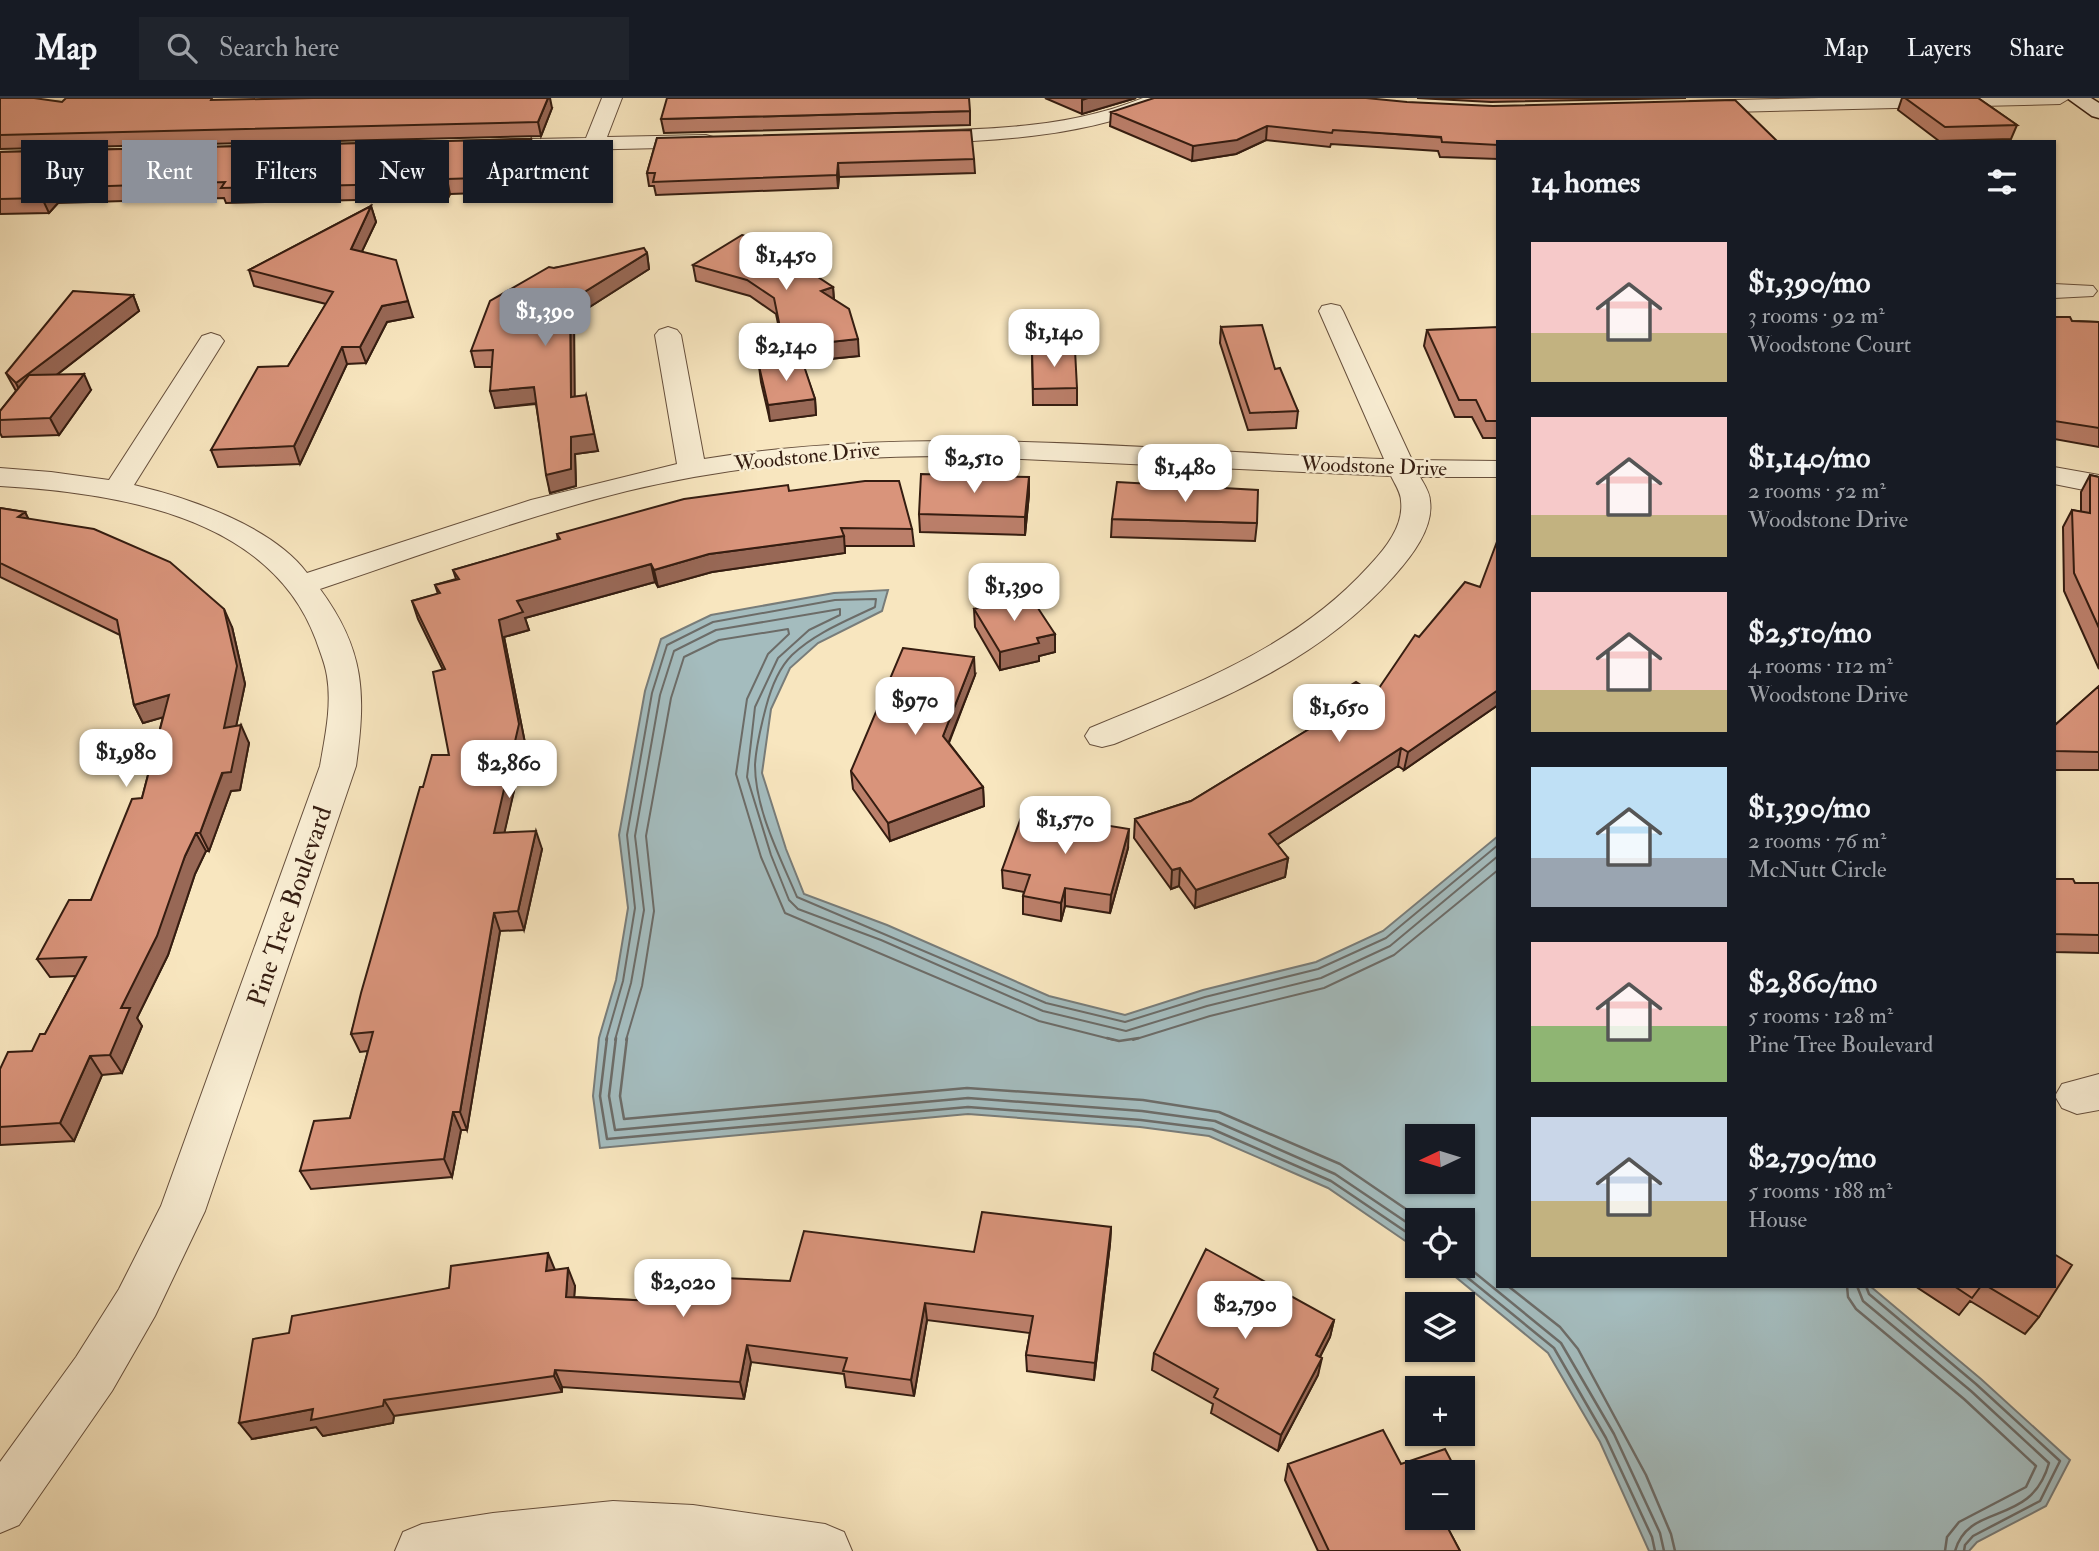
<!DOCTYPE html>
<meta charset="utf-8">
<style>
:root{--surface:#171b24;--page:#20242c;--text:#f1f3f6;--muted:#9ea1a6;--line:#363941;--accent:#8c9099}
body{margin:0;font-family:"IM FELL Double Pica",serif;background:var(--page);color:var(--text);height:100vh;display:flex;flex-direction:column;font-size:26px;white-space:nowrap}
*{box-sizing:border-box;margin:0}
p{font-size:23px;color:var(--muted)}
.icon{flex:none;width:38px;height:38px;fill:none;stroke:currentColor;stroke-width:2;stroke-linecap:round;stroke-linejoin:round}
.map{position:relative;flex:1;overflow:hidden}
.panel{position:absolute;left:1496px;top:42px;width:560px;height:1148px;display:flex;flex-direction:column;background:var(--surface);border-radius:0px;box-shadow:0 2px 5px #0004}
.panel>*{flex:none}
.banner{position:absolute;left:21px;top:42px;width:665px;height:63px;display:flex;gap:14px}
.needle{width:46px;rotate:266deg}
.tools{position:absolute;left:1405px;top:1026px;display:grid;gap:14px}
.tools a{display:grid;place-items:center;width:70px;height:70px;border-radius:0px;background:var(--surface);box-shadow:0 2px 5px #0004;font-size:35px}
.price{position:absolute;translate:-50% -60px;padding:0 16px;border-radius:14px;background:#fff;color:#222;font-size:23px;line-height:46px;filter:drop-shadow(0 2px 4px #0008)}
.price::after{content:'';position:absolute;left:50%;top:42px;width:21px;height:16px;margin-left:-10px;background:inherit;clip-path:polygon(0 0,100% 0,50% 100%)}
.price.active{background:var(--accent);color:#fff}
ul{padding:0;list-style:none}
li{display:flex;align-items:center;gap:21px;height:175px;padding:0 35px}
li span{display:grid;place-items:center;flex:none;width:196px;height:140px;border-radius:0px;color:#555}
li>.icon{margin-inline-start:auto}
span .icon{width:84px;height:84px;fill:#fffc;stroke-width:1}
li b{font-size:30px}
h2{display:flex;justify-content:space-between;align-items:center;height:84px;padding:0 35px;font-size:30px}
.pill{padding:0 24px;border-radius:0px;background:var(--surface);box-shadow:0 2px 5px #0004;font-size:24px;line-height:63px}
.pill.active{background:var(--accent);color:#fff}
header{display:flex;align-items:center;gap:42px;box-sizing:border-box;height:98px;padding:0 35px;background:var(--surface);border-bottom:2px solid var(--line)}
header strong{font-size:33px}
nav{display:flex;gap:38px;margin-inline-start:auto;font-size:24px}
.search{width:490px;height:63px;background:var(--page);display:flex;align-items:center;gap:18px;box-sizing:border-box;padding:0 24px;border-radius:0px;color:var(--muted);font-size:26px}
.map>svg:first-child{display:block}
</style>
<header>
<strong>Map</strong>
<div class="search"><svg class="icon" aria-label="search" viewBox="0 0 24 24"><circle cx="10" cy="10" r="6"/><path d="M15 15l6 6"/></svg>Search here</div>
<nav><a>Map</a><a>Layers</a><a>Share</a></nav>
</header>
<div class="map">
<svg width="2099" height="1453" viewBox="0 0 2099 1453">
<rect width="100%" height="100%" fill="#f8e6bf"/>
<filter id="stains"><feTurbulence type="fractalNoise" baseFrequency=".00286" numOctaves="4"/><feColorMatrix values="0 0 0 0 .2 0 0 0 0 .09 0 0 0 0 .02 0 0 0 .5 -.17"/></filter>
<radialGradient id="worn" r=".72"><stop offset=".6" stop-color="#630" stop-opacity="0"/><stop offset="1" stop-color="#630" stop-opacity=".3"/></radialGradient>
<path fill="#a4bcbe" stroke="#787c79" stroke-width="2" fill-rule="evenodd" d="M888 492 882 513 818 545 790 570 771 611 762 675 786 751 804 796 887 827 1049 898 1125 917 1203 892 1316 864 1383 833 1498 738V1188H1870L1981 1281 2070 1362 2046 1408 1977 1444 1969 1453H1649L1600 1344 1548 1255 1441 1167H1463V1122H1418L1417 1151 1328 1090 1209 1038 1140 1029 968 1016 600 1050 593 998 599 940 616 882 628 810 619 737 645 593 661 541 711 517 834 495ZM1418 1038H1463V1083H1418Z"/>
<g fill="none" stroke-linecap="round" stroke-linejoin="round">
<path stroke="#6c6c68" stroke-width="2" d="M606 942 623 883 635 810 627 737 652 595 667 547 713 524 835 502 876 501 875 509C846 523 815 535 792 557 778 571 771 590 766 609 761 628 756 647 755 667 755 711 780 759 797 799L1046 905 1125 924 1205 899 1318 871 1386 840 1498 747
M615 942 631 885 644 812 635 738 660 597 674 553 716 532 840 511V517L809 532 778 560 755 609 747 679 771 757 789 802 798 811 881 842 1043 913 1126 933 1207 908 1321 880 1390 848 1498 758
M626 942 642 888 654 813 646 738 671 600 684 559 719 542 788 531 789 536 768 556 747 601 736 676 761 759 785 815 1039 923 1114 942
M1133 942 1210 918 1324 890 1394 857 1498 772"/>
<path stroke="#6c6c68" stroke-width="2.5" d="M607 940 600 998 607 1041 968 1009 1141 1022 1212 1031 1331 1083 1418 1142
M616 940 609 998 615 1032 968 1000 1142 1013 1215 1023 1335 1076 1418 1132
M627 940 620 998 624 1021 967 990 1143 1002 1219 1014 1340 1066 1422 1122
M1107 940 1119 943 1139 940
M1463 1165 1561 1245 1614 1336 1660 1435 1664 1453
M1452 1167 1554 1250 1606 1340 1652 1439 1655 1453
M1508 1188 1560 1229 1578 1251 1646 1377 1671 1436 1675 1453
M1847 1188 1848 1199 1856 1211 1964 1301 2036 1368 2026 1389 1959 1424 1947 1439 1945 1453
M1857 1188 1863 1203 1971 1293 2049 1365C2031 1430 1969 1403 1955 1453
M1866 1188 1869 1196 1976 1286 2060 1363 2040 1403 1973 1438 1965 1447 1964 1453"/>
<g stroke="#664f3c" stroke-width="2">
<path id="street" d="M602 0H622L607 39 706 37 713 39 716 43 713 47 706 49 484 54 477 52 474 48 477 44 484 42 586 40Z
M1143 0H1170L1167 4C1088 37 1006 43 921 45L914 43 911 39 914 35 921 33C996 31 1072 29 1143 0Z
M1819 0H2070L2060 6 1690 15 1680 9 1690 3Z
M2054 186 2093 188 2097 193 2093 198 2054 200Z
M1331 206 1340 208 1343 213 1412 362 1498 363V379H1420C1424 386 1430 395 1430 403 1434 430 1411 459 1394 478 1317 565 1219 602 1114 646L1102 649 1090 646 1085 638 1090 630C1191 588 1294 551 1369 468 1385 451 1404 428 1401 403 1401 395 1395 386 1391 378L958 358C847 357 735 367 627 393 523 419 421 457 320 491 365 552 366 596 356 668L205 1113 155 1218 112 1293 19 1427 0 1435V1364L76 1259 119 1191 161 1108 320 668C325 639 332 608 327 578 325 565 320 554 316 542 270 417 116 395 0 388V370L51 374 109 382 202 238 211 235 220 238 224 243 134 387C189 400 272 428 307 475L531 402 677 366 655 237 659 232 668 229 677 232 681 237 704 361C930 324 1157 354 1384 361L1319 213 1322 208Z
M2054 369 2099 377V395L2054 386Z
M2099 976V1012L2077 1016 2062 1010 2055 998 2062 986Z
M613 1403 693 1407 825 1426 844 1434 852 1453H395L403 1434 422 1426 493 1415Z"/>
</g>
<g stroke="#351d11" stroke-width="3">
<path id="secondary" d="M2067 0H2091L2099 5V20L2092 18Z"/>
</g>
<use href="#street" fill="#faefd5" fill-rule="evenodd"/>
<use href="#secondary" fill="#faefd5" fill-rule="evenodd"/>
</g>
<path fill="#bb7f6a" stroke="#351d11" stroke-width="2" d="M0 0 62 4 220 2 552 10 541 38 0 51Z
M1045 0H1136L1082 16Z
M1417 0H1686L1491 4Z
M1902 0H1978L2017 27 2011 41 1939 43 1898 12Z
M970 13V27L664 35 661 21Z
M1111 14 1498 44V61L1440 59 1438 53 1331 46 1330 49 1266 42 1236 56 1192 63 1110 28Z
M657 40 974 61 975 75 839 79 838 90 656 97 654 88H649L647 75Z
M531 41 535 56 521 92 513 94 450 96 448 100 226 105 224 100 58 105 49 115 0 116V54Z
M371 108 376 124 362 153 413 219 387 224 366 265 347 266 300 366 218 369 211 352 288 268 326 206 254 188 249 172Z
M647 155 649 171 574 219V299L598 353 575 356 576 388 550 395 536 306 495 310 492 269H475L471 253 554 170Z
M693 167 833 189 834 201 859 258 802 264 815 301 816 317 770 323 761 284 759 268 786 264 776 216 750 198 696 183Z
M133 197 139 213 58 276 91 292 59 337 2 339 0 335V313L16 293 6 275Z
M2054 219 2072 223 2099 224V349L2054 341Z
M1221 229 1275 271 1298 313 1296 330 1248 332 1220 245Z
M1498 230V340H1483L1472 319H1455L1424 248 1427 232Z
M1032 252 1077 290V307H1033Z
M2090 377 2099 379V571L2064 493 2063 429 2072 412 2081 414V394Z
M789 393 912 431 914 448H845V455L712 474 658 489 655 484 525 520 529 532 504 539 525 645 504 735 542 751 524 832 500 833 467 1032H461L452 1079 311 1091 300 1073 350 1020 368 953 360 954 351 936 423 689 449 657 443 572 418 521 412 503 438 496 435 487 456 481 453 472 558 442 557 436Z
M1029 396 1025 437 920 434 919 416Z
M0 410 25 414 28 421 232 529 245 586 236 628 249 645 240 692 231 693 209 753H206L195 776 168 857 137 920 142 928 122 975 102 977 74 1043 0 1047V971L32 953 45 936 76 878 50 879 37 861 91 802 142 700 163 619 143 625 134 607 120 537 0 479Z
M1112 421 1257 425 1255 443 1111 439Z
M1480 489 1498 607 1404 672 1398 668 1277 747 1288 760 1285 779 1195 810 1179 788 1171 791 1134 740 1135 721 1191 703 1316 627 1314 626 1317 608 1375 596 1419 539Z
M974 511 1055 536V554L1039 558V563L1000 572 975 529Z
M975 577 949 645 983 689 984 708 890 743 853 691 851 673Z
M2099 588V672H2054V628Z
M1128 750 1110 815 1065 808 1061 823 1023 816V798L1024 794 1003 790 1002 772Z
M2054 781 2075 785H2099V855L2054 854Z
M1111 1129 1110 1146 1094 1282 1027 1273 1026 1257 1030 1235 927 1222 914 1298 846 1289 844 1276 751 1264 744 1301 562 1289V1294L394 1318 393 1325 323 1338 316 1329 252 1341 289 1235 449 1190 555 1172 575 1188 574 1199 655 1203 674 1182 790 1183 974 1154Z
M1920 1188H2054L2039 1219 2025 1236 1970 1203 1959 1217 1918 1190Z
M1334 1222 1330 1239 1320 1259 1318 1277 1278 1353 1211 1315 1213 1306 1152 1272 1154 1255Z
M1288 1366H1401L1466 1420 1446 1427 1460 1453H1318L1285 1382Z"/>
<path fill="#986856" stroke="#351d11" stroke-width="2" d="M548 0H550L552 10 541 38 538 24Z
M1088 0H1136L1082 16V2Z
M1267 28 1266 42 1236 56 1192 63 1193 48Z
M531 41 535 56 521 92 513 94 510 79Z
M838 65 839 79 838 90 837 77Z
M447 81 450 96 448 100 444 85Z
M51 90 58 105 49 115 42 100Z
M371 108 376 124 356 166 351 151Z
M647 155 649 171 574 219 575 316 571 299 570 203Z
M833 189 834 205 821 193Z
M133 197 139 213 24 302 16 285Z
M408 203 413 219 387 224 366 265 360 249 382 208Z
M858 241 859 258 787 265 784 249Z
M342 249 347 266 300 366 294 348Z
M84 276 91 292 59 337 50 320Z
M534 289 538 305 495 310 490 293Z
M586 297 598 353 575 356 576 388 550 395 546 377 571 339Z
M815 301 816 317 770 323 768 307Z
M1029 379V396L1025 437V419Z
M25 414 34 432 18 419Z
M844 438 845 455 712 474 658 489 654 472 709 456Z
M651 466 655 484 525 520 529 532 504 539 525 645 500 754 494 735 499 522 517 503Z
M224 511 232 529 245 586 232 648 224 630Z
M1055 536V554L1039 558V563L1000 572V554L1037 540Z
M974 559 975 577 944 656 943 638Z
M1498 592V607L1404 672 1408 654Z
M169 597 178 615 143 625 134 607Z
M241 627 249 645 240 692 231 693 209 753 200 735Z
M1401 650 1398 668 1266 754 1269 736Z
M983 689 984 708 890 743 888 725Z
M1129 731 1128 750 1110 815 1111 797Z
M536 733 542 751 524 832 518 813Z
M196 735 206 753 195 776 168 857 137 920 142 928 122 975 110 957 121 910 185 758Z
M1288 760 1285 779 1195 810 1196 792Z
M1180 770 1179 788 1171 791 1172 772Z
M1065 790V808L1061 823V805Z
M494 815 500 833 467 1032 460 1014Z
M90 958 102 977 74 1043 60 1025Z
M453 1014 461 1032 452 1079 444 1061Z
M1111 1129 1110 1146 1094 1282 1095 1265Z
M548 1155 555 1172 546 1173Z
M568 1170 575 1188 573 1216 566 1199Z
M925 1205 927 1222 914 1298 911 1282Z
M1334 1222 1330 1239 1312 1274 1316 1257Z
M747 1247 751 1264 744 1301 740 1284Z
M1322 1260 1318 1277 1278 1353 1281 1337Z
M555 1272 562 1289V1294L554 1278Z
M384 1302 394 1318 393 1325 323 1338 316 1329 252 1341 239 1325 313 1311Z
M1473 1404 1466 1420 1434 1431 1439 1419H1463V1408Z"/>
<path fill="#d9947b" stroke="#351d11" stroke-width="2" d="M0 0H34L62 4 66 0H212L211 2 313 0H548L538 24 0 37Z
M667 0H969L970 13 661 21Z
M1154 0H1366L1407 4 1493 8 1735 2 1778 44H1498V47L1442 44 1441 39 1333 32 1332 35 1267 28 1237 42 1193 48 1111 14Z
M1905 0H1978L2017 27 1945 29Z
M971 32 974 61 838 65 837 77 653 84 655 75H647L657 40Z
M531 41 518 77 510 79 447 81 444 85 221 90 225 84 51 90 42 100 0 101V54Z
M371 108 351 151 396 162 408 203 382 208 360 249H342L294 348 211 352 258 269 288 268 333 194 249 172Z
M742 137 762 142 833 189 821 193 849 211 858 241 784 249 774 200 747 182 693 167Z
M644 150 647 155 570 203 571 299 586 297 594 336 571 339V371L546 377 534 289 490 293 493 252 471 253 490 203 549 169 554 170Z
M73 193 133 197 16 285 6 275Z
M2054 219H2070L2072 223 2099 224V330L2054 323Z
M1262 227 1275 271 1280 270 1298 313 1250 315 1221 229Z
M1498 229V323H1486L1476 302H1459L1427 232Z
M1032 252H1075L1077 290 1033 291Z
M802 262 815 301 768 307 759 268Z
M84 276 50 320 0 322V313L29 277Z
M921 376 1029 379 1025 419 919 416Z
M2090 377 2099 379V530L2074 475 2072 412 2090 415Z
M865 383H899L912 431 841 430 844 438 709 456 654 472 651 466 517 503 523 514 499 522 519 626 494 735 536 733 518 813 494 815 460 1014H453L444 1061 300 1073 314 1023 350 1020 373 934 351 936 361 895 420 689H423L432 657H449L433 574 445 571 412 503 440 495 435 487 459 481 453 472 560 441 557 436 684 401 788 387 789 393Z
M1117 384 1258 392 1257 425 1112 421Z
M0 410 25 414 18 419 94 431 170 464 224 511 237 568 224 630 241 627 231 674 222 675 200 735H196L185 758 157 838 121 910H130L110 957 90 958 60 1025 0 1029V971L8 954 32 953 40 936H45L86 859 37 861 69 802H91L132 701 142 700 169 597 134 607 117 522 0 465Z
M1498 441V592L1408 654 1401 650 1269 736 1288 760 1196 792 1180 770 1172 772 1135 721 1191 703 1332 617 1317 608 1356 584 1375 596 1415 537 1419 539 1465 484 1480 489Z
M1030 498 1055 536 1037 540 1039 545 1000 554 974 511Z
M903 550 974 559 943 638 983 689 888 725 851 673Z
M2099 588V654L2054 653V628Z
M1023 714 1129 731 1111 797 1065 790 1061 805 1023 798 1030 777 1002 772Z
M2054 781H2073L2075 785H2099V837L2054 836Z
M982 1114 1111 1129 1095 1265 1026 1257 1033 1218 925 1205 911 1282 843 1273 847 1260 747 1247 740 1284 555 1272 554 1278 384 1302 383 1308 311 1322 313 1311 239 1325 253 1241 289 1235 292 1218 449 1190 451 1168 548 1155 546 1173 568 1170 566 1199 655 1203 661 1181 674 1182 677 1178 790 1183 804 1133 974 1154Z
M1206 1151 1334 1222 1316 1257 1322 1260 1281 1337 1214 1299 1218 1291 1154 1255Z
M2054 1156 2072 1167 2039 1219 1987 1188H2054Z
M1954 1188H1981L1972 1200Z
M1383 1332 1401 1366 1445 1351 1457 1374H1418V1419H1442L1460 1453H1329L1288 1366Z
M1463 1385 1473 1404 1463 1408Z"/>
<g text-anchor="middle" stroke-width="5" stroke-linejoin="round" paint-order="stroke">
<g font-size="21" fill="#351d11" stroke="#faefd5">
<text transform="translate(807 358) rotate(-6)" y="7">Woodstone Drive</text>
<text transform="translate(1374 368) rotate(2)" y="7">Woodstone Drive</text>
</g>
<g font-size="26" fill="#351d11" stroke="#faefd5">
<text transform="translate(289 808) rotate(-71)" y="9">Pine Tree Boulevard</text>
</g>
</g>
<rect width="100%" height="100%" filter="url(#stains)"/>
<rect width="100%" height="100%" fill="url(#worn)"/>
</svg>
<div class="tools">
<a><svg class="needle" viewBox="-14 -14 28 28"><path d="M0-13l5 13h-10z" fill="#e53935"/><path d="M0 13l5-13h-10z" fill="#9ea1a6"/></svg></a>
<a><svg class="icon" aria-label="locate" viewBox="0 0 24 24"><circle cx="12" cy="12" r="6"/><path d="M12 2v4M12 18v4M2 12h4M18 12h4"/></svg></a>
<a><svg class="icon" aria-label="layers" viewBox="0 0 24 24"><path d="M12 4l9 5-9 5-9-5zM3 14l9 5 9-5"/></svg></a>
<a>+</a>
<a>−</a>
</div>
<b class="price" style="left:786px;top:194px">$1,450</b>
<b class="price active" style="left:545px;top:250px">$1,390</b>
<b class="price" style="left:1054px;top:271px">$1,140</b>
<b class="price" style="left:786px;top:285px">$2,140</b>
<b class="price" style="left:974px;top:397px">$2,510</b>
<b class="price" style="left:1185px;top:406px">$1,480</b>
<b class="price" style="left:1014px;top:525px">$1,390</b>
<b class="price" style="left:915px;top:639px">$970</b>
<b class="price" style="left:1339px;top:646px">$1,650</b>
<b class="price" style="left:126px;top:691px">$1,980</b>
<b class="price" style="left:509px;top:702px">$2,860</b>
<b class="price" style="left:1065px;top:758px">$1,570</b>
<b class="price" style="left:683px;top:1221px">$2,020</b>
<b class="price" style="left:1245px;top:1243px">$2,790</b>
<div class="banner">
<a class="pill">Buy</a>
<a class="pill active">Rent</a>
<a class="pill">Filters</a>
<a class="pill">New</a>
<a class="pill">Apartment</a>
</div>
<section class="panel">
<h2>14 homes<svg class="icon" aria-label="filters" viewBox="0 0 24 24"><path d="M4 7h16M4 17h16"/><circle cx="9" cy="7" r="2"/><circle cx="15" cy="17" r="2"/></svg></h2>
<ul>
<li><span style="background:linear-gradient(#f6c9c9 65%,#c2b280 0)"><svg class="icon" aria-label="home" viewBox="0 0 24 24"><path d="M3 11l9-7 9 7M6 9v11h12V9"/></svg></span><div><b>$1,390/mo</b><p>3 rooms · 92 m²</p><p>Woodstone Court</p></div></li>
<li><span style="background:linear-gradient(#f6c9c9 70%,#c2b280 0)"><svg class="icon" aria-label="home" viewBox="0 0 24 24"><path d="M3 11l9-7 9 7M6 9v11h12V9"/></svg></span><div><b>$1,140/mo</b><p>2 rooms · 52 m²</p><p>Woodstone Drive</p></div></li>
<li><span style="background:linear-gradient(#f6c9c9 70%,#c2b280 0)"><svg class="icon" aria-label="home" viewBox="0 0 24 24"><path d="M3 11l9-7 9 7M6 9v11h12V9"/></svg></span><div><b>$2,510/mo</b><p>4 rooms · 112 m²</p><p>Woodstone Drive</p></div></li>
<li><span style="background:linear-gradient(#bfe0f5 65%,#9aa5b1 0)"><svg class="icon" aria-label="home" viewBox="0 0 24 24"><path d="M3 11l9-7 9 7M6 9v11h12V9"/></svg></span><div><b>$1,390/mo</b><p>2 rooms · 76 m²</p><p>McNutt Circle</p></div></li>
<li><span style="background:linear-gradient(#f6c9c9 60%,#8fb573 0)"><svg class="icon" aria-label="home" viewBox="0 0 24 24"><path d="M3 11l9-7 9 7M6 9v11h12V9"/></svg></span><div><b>$2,860/mo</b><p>5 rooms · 128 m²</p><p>Pine Tree Boulevard</p></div></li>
<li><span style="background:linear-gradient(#c9d6e8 60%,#c2b280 0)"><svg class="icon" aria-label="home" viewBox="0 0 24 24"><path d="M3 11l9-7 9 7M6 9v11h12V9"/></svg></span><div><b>$2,790/mo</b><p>5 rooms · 188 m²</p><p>House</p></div></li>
</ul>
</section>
</div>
